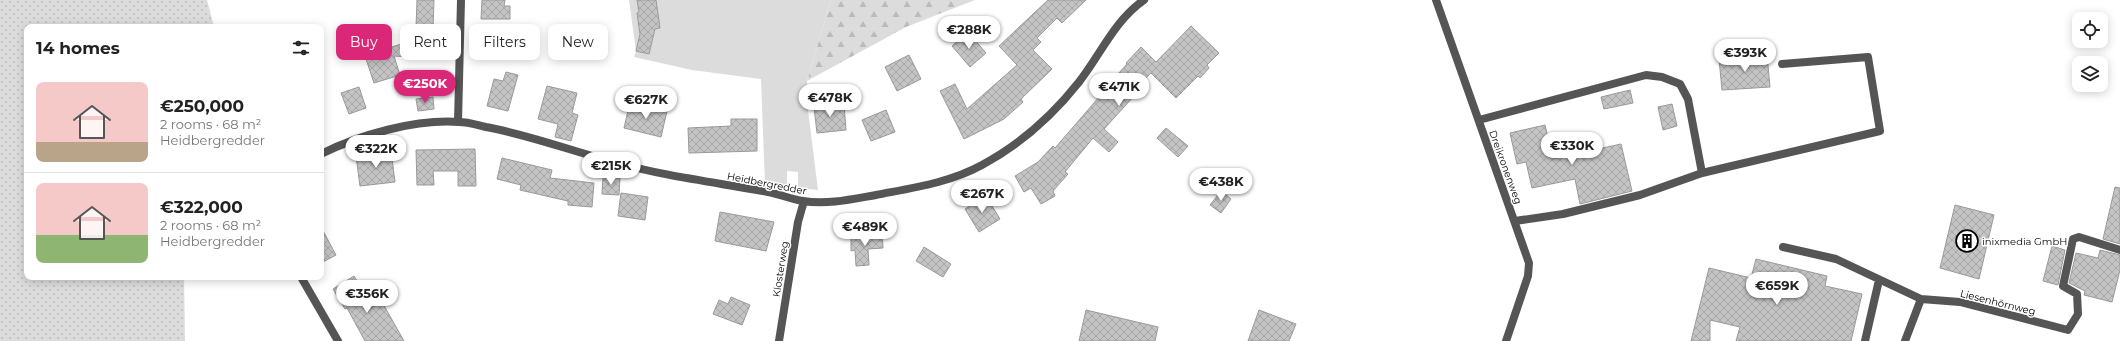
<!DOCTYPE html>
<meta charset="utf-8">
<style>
:root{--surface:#fff;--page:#f2f2f2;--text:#222;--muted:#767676;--line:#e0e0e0;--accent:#db2777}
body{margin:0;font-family:Montserrat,sans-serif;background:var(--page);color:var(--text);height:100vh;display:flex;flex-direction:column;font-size:15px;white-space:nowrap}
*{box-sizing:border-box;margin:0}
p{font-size:13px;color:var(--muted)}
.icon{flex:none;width:22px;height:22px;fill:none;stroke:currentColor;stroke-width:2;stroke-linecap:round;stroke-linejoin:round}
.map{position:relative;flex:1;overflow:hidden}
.details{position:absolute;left:24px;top:24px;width:300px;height:256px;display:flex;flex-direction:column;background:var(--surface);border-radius:8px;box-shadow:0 2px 10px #0003}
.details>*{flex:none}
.hud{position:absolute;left:336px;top:24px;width:380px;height:36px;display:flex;gap:8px}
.buttons{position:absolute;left:2072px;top:12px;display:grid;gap:8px}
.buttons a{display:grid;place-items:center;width:36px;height:36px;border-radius:8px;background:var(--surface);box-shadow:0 2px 10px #0003;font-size:20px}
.price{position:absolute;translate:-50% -34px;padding:0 9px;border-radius:14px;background:#fff;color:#222;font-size:13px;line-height:26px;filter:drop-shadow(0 1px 2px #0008)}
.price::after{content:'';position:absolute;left:50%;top:24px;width:12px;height:9px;margin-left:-6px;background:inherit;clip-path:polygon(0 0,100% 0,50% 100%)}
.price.on{background:var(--accent);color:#fff}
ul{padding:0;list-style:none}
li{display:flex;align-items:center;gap:12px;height:100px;padding:0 12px}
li+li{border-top:1px solid var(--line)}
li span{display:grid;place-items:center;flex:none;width:112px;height:80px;border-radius:8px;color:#555}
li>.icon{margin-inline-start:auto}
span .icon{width:48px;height:48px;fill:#fffc;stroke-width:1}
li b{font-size:17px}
h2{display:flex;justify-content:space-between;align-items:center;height:48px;padding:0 12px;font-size:17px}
.chip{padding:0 14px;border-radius:8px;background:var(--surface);box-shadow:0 2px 10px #0003;font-size:14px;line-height:36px}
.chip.on{background:var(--accent);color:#fff}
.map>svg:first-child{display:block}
</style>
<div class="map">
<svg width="2120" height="341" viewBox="0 0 2120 341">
<defs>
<pattern id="forest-firs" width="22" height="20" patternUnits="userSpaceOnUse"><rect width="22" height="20" fill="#dcdcdc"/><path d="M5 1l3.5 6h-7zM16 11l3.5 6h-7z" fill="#bbb"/></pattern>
<pattern id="park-dots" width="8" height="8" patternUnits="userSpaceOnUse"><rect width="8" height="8" fill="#dcdcdc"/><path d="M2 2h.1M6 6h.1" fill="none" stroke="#bbb" stroke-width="1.8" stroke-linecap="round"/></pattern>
<pattern id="building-cross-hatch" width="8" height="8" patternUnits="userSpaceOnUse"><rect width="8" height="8" fill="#c4c4c4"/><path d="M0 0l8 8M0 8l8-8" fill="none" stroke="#a7a7a7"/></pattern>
</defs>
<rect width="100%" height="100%" fill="#fff"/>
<path fill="#dcdcdc" d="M629 0H637L639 12 637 13 641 31 636 51 649 54 655 29 660 28 656 0H831L807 81V102L818 190 798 188V172L787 171V187L765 185 761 79 692 70 634 57 636 51Z"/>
<path fill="url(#forest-firs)" d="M831 0H975L906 27 807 81Z"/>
<path fill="url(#park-dots)" d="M0 0H207L214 27H27V277H184L185 341H0Z"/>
<path fill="url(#building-cross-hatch)" stroke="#999" d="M417 0H434L433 29H438L436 59 394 56 400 75 374 83 365 56 407 42 408 27 416 28Z
M482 0H505L504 6H510V19H481Z
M637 0H656L660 28 655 29 649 54 636 51 640 34 637 13 639 12Z
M1048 0H1086L1062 23 1057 18 1037 38 1041 42 1033 50 1052 69 1021 99 1023 102 1004 119 964 139 940 91 955 84 967 109 1017 65 999 46Z
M1191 26 1219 53 1207 65 1209 68 1200 78 1198 76 1176 98 1151 73 1132 92 1135 95 1104 129 1118 142 1109 152 1093 138 1065 172 1068 174 1053 191 1055 196 1041 204 1031 188 1024 192 1015 176 1038 162 1053 146 1055 148 1100 96 1099 95 1127 64 1126 63 1141 47 1156 62Z
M968 32 986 53 970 67 952 46Z
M909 55 921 79 897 91 885 67Z
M1767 55 1770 87 1722 90 1719 59Z
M506 72 518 75 508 111 487 106 494 79 503 81Z
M547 86 577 93 572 113 578 115 571 141 555 137 558 124 538 119Z
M359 87 366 108 349 114 341 93Z
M1630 90 1633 103 1604 109 1601 97Z
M433 97 434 109 418 111 416 99Z
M630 102 667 111 661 137 624 128Z
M844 104 846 130 817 133 814 107Z
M1672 104 1677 126 1663 130 1658 107Z
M886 110 895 132 871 141 862 120Z
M731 119H757V151L689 153 688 128 731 126Z
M1545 125 1553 159 1621 144 1632 191 1580 204 1575 179 1532 188 1526 162 1517 164 1510 133Z
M1166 128 1188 146 1178 157 1157 138Z
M475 149 476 186H458V171H433L434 185H417L416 150Z
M391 151 395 182 360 186 356 156Z
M502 158 552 170 550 178 594 183 592 207 568 205V201L520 190 521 185 497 179Z
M603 177 620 178 619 195 602 194Z
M2115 187 2120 188V244L2103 239Z
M1221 191 1231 199 1221 213 1210 205Z
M621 193 648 197 645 220 618 216Z
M986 196 1000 219 979 232 965 209Z
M1955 205 1994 215 1979 279 1940 268Z
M720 212 774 222 766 251 715 241Z
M321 227 336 255 321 263Z
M882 234 883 248 868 249 869 265 856 266 855 250 851 251V236Z
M2052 246 2065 250 2058 285 2043 281Z
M924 247 951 264 943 277 916 261Z
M2100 250 2120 255V270L2112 302 2084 295 2085 291 2069 283 2076 253 2098 258Z
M1756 259 1827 276 1825 286 1862 294 1851 341H1736L1740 327 1710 320V341H1691L1709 268 1751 278Z
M354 276 373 307 382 302 404 341H365L347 308 345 309 333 289Z
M731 297 750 305 742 325 713 314 719 300 728 304Z
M1086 310 1158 327 1155 341H1079Z
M1259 310 1296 324 1289 341H1248Z"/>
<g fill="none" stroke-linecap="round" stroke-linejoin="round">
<path stroke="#555" stroke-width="8" d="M1436 0 1529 263 1528 276 1506 341
M1479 120 1646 75 1662 77 1680 84 1688 99 1702 173 1880 131 1868 57 1782 64
M1515 221 1563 214 1640 195 1702 173
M1783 247 1836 259 1921 299
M1865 341 1879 280
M1905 341 1921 299 1960 302 2068 330 2078 314 2077 294 2063 286 2073 239 2079 237 2120 250"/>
<path stroke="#555" stroke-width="8" d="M458 122 461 0
M321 154C359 135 415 119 459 122 468 122 477 125 486 127 530 135 571 151 614 162 663 176 713 182 763 191 777 193 790 199 803 201 827 205 853 199 876 195 912 188 949 183 982 165 1019 145 1053 115 1079 82 1101 54 1114 21 1144 0
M301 277 338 341
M779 341 798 222 804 201"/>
</g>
<defs>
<g id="building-ring" transform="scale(1.15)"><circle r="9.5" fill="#fff" stroke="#000" stroke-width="1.5"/><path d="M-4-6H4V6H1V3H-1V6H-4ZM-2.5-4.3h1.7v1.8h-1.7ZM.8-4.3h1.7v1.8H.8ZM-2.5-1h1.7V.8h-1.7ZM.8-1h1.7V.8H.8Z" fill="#000"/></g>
</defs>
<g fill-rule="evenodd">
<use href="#building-ring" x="1967" y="241"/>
</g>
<g text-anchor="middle" stroke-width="3" stroke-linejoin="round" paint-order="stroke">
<g font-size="10" fill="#000" stroke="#fff">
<text transform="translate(1506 167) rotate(70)" y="4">Dreikronenweg</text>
<text transform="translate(767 183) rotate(11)" y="4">Heidbergredder</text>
<text transform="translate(780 269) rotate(-81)" y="4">Klosterweg</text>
<text transform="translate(1998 302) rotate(14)" y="4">Liesenhörnweg</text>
</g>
<g font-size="10" fill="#000" stroke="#fff" text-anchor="start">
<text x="1982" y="245">inixmedia GmbH</text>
</g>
</g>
</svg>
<div class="buttons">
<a><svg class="icon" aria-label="locate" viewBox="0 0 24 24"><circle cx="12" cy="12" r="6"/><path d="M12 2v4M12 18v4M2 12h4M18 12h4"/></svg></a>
<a><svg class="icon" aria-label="layers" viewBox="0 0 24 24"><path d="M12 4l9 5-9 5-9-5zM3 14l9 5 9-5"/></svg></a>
</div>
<b class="price" style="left:969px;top:50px">€288K</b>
<b class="price" style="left:1745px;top:73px">€393K</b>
<b class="price on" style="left:425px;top:104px">€250K</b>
<b class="price" style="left:1119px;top:107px">€471K</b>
<b class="price" style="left:830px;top:118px">€478K</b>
<b class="price" style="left:646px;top:120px">€627K</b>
<b class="price" style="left:1572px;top:166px">€330K</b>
<b class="price" style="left:376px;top:169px">€322K</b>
<b class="price" style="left:611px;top:186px">€215K</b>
<b class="price" style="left:1221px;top:202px">€438K</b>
<b class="price" style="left:982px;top:214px">€267K</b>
<b class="price" style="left:865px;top:247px">€489K</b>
<b class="price" style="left:1777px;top:306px">€659K</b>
<b class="price" style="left:367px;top:314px">€356K</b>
<div class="hud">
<a class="chip on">Buy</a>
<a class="chip">Rent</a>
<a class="chip">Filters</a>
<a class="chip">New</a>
</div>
<section class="details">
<h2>14 homes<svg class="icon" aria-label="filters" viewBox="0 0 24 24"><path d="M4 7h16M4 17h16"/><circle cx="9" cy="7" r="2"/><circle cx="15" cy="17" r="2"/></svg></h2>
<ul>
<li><span style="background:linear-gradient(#f6c9c9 75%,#b9a48a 0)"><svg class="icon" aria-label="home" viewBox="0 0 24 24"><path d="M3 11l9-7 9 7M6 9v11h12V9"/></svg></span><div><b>€250,000</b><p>2 rooms · 68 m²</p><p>Heidbergredder</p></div></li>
<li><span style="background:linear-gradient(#f6c9c9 65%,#8fb573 0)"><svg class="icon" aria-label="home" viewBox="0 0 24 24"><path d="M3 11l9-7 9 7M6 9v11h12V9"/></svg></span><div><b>€322,000</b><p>2 rooms · 68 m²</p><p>Heidbergredder</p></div></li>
</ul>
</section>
</div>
